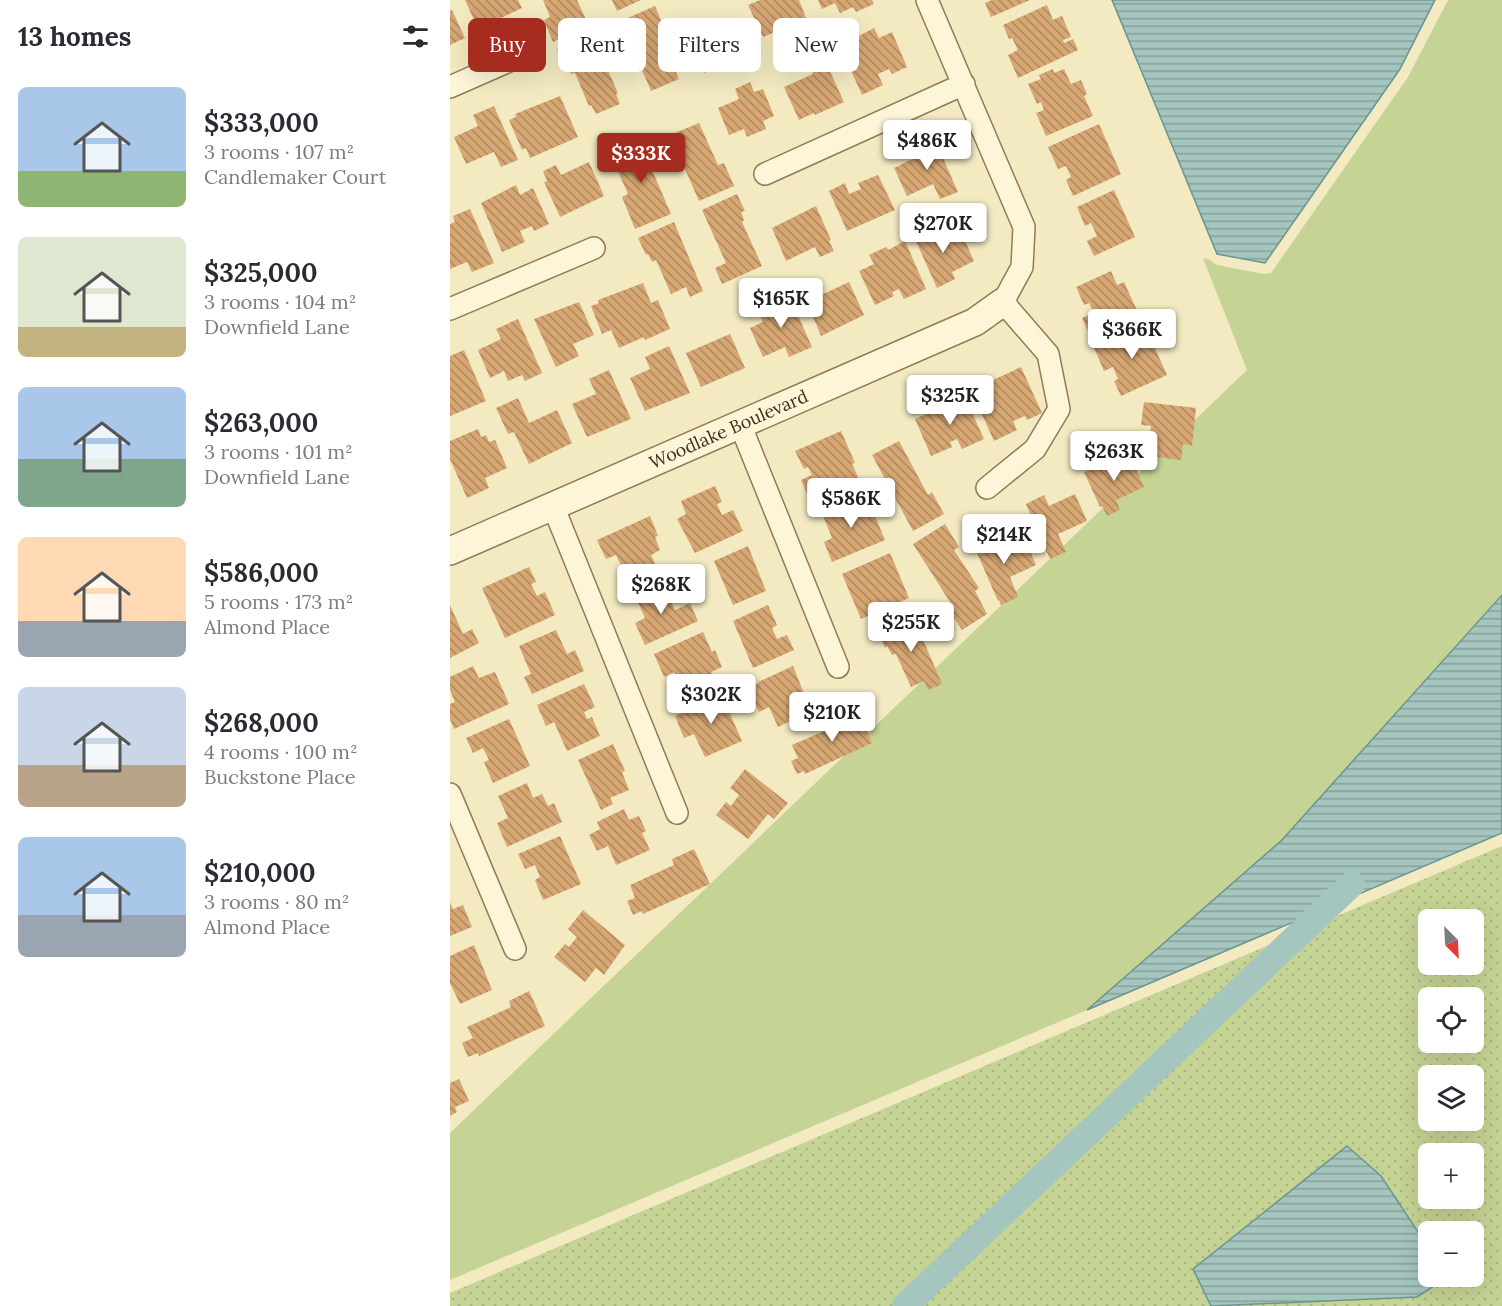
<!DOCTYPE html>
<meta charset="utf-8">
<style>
:root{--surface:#fff;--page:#f2f2f3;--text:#2b2b33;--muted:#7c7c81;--accent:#a62c1f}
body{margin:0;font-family:Lora,serif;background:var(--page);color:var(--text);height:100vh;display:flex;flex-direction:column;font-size:22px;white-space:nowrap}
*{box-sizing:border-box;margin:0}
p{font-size:20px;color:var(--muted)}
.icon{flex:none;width:33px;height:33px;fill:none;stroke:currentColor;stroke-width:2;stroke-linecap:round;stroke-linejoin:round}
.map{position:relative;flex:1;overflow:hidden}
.panel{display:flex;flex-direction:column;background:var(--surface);width:450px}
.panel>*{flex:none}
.hud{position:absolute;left:18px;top:18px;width:570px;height:54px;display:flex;gap:12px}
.needle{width:39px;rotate:156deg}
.tools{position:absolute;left:968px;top:909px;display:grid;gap:12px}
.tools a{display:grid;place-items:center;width:66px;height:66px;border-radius:9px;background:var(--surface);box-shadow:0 6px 24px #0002;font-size:30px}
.price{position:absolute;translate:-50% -51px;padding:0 14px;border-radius:6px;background:#fff;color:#222;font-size:20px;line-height:39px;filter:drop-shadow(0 2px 3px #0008)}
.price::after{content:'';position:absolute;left:50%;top:36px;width:18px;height:14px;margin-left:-9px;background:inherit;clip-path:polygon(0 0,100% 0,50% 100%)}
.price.current{background:var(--accent);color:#fff}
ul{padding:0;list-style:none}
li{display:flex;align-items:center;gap:18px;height:150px;padding:0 18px}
li span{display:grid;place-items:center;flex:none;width:168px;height:120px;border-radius:9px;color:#555}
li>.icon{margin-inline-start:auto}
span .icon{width:72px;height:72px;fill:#fffc;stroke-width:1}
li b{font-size:26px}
h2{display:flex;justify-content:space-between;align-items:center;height:72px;padding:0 18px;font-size:26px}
.pill{padding:0 21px;border-radius:9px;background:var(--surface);box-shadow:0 6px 24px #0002;font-size:21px;line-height:54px}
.pill.current{background:var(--accent);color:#fff}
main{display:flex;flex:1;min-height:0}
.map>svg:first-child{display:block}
</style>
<main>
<section class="panel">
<h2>13 homes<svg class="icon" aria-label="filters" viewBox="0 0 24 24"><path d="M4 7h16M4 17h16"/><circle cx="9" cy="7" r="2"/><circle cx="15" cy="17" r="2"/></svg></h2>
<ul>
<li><span style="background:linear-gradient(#a9c7e8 70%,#8fb573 0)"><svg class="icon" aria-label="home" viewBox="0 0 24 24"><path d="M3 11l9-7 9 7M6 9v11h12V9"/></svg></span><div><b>$333,000</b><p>3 rooms · 107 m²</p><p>Candlemaker Court</p></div></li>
<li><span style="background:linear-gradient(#dfe7d0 75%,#c2b280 0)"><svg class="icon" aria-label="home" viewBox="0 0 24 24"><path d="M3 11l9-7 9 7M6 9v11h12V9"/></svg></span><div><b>$325,000</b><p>3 rooms · 104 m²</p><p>Downfield Lane</p></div></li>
<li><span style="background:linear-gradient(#a9c7e8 60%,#7fa58c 0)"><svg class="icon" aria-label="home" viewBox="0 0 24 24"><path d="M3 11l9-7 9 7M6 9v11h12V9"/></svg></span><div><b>$263,000</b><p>3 rooms · 101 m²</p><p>Downfield Lane</p></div></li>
<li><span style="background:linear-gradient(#ffd9b3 70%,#9aa5b1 0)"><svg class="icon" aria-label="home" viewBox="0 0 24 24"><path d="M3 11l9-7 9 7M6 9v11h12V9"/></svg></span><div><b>$586,000</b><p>5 rooms · 173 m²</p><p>Almond Place</p></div></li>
<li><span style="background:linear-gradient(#c9d6e8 65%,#b9a48a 0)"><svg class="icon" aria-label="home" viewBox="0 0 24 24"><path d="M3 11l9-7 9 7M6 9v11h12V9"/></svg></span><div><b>$268,000</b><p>4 rooms · 100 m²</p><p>Buckstone Place</p></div></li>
<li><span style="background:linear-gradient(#a9c7e8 65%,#9aa5b1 0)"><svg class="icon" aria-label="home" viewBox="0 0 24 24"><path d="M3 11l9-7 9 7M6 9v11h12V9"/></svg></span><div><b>$210,000</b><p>3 rooms · 80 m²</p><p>Almond Place</p></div></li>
</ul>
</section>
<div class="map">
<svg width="1052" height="1306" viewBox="0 0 1052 1306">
<defs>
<pattern id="park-dots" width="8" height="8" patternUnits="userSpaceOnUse" patternTransform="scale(1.5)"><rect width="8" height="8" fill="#c5d394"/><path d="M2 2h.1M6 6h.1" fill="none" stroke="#aab57f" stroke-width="1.8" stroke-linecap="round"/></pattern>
<pattern id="water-rules" width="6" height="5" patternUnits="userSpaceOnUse" patternTransform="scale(1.5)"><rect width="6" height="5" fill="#a5c5bf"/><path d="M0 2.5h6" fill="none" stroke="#88a09a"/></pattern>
<pattern id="building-back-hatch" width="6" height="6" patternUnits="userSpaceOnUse" patternTransform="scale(1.5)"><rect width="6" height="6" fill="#d6a773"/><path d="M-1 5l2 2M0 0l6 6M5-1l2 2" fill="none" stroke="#af885e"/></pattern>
</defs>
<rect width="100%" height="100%" fill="#f3eac2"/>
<path fill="#c5d394" d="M998 0H1052V595L831 841 637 1010 0 1280V1133L797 370 753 258 758 259 767 265 814 274 821 273 958 77Z"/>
<path fill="url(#park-dots)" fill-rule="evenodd" d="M1052 846V1306H0V1293ZM978 920H1023V964H978ZM978 998H1023V1042H978ZM978 1076H1023V1120H978ZM978 1154H1023V1198H978ZM978 1232H1023V1276H978Z"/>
<path fill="url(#water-rules)" stroke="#6a958f" stroke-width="1.5" d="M662 0H985L950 69 815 263 767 254Z
M1052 595V833L637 1010 831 841Z
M897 1146 931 1176 978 1247V1276L998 1277 967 1297 761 1306 743 1269Z"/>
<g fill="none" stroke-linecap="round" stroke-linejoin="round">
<path stroke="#a5c5bf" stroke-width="26" d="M455 1306 902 884"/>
</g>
<path fill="url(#building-back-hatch)" d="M15 0H68L72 8 28 29Z
M93 0H127L139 26 103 42 94 20 100 17Z
M162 0H191L167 11Z
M310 0H349L360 28 346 34 342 25 313 37 298 5Z
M368 0H422L424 4 406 12 403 7 390 13 385 3 372 9Z
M542 0H580L541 17 535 3Z
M597 5 603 20 612 16 621 37 613 40 614 43 623 39 628 50 568 78 558 55 568 50 562 38 559 39 553 25Z
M205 6 213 25 210 26 214 35 210 37 229 79 201 91 171 21Z
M2 10 15 38 0 45V11Z
M282 18 298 53 296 54 300 63 286 69 282 60 254 73 239 39Z
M424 28 429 38 442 32 457 67 442 74 439 69 428 74 433 85 412 95 390 46Z
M142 34 168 93 166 94 170 104 146 114 141 105 139 106 125 73 121 74 118 66 115 67 107 49Z
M372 58 376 68 378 67 394 102 365 115 364 113 349 120 334 87 363 74 358 64Z
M603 69 604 73 614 69 621 84 631 80 637 94 634 96 643 116 596 136 586 113 594 110 591 102 587 104 578 84 591 79 589 75Z
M300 82 304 92 313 89 324 116 313 121 316 129 297 137 294 129 279 135 268 108 289 99 285 89Z
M110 96 128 137 80 158 76 148 72 150 59 120 66 117 65 114Z
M44 106 68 160 51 167 44 152 16 164 4 137 28 126 23 115Z
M249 123 268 165 274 163 284 186 249 201 220 135Z
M649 124 671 174 623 196 616 180 621 177 616 166 608 169 598 147Z
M188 137 193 149 201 146 207 160 199 163 221 214 185 229 172 197 178 194 163 160 173 155 169 145Z
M484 138 508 192 490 199 483 184 457 196 444 168 467 157 463 147Z
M139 162 154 196 110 217 94 182 97 181 93 171 106 165 111 175Z
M428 175 445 210 397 231 379 191 395 183 399 194 411 189 408 183Z
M66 185 70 195 83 188 99 224 84 231 82 226 70 231 75 242 52 252 31 203Z
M664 190 685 237 644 256 637 241 647 236 641 223 635 226 627 207Z
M287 194 295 211 291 212 294 220 292 222 312 266 272 284 265 268 276 263 252 210Z
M366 206 381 240 379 241 384 251 370 257 365 247 336 261 322 228Z
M20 209 44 263 22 272 17 262 0 269V224L5 222 3 216Z
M224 222 253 291 240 297 236 287 221 294 206 260 202 262 198 254 196 255 188 238Z
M482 228 484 234 498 228 502 238 512 234 524 261 502 272 505 279 487 288 464 237Z
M455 241 476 289 454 299 449 289 442 292 444 296 425 305 409 271 424 264 419 255 436 247 438 250Z
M661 271 667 285 674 282 690 317 642 339 632 318 644 313 639 303 634 305 626 287Z
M399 282 414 315 371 336 352 290 366 284 371 295Z
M193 283 201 303 208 300 220 329 195 340 194 337 169 348 161 330 152 334 141 306 149 303 148 300Z
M338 293 362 347 339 357 335 347 313 357 300 328 313 322 309 313 323 307 320 301Z
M129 302 144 335 123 344 129 356 106 367 84 319Z
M68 319 92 373 75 381 72 375 58 381 54 371 40 378 28 350 51 339 46 329Z
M695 326 717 375 671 396 664 381 668 379 663 367 654 371 644 348Z
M280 334 295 368 251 387 236 353Z
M219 346 240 393 195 411 180 378 200 369 195 357Z
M14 350 36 401 0 416V356Z
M571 367 592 413 577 420 575 416 563 421 567 430 544 441 521 390Z
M159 370 181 419 137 437 122 404 146 394 139 379Z
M513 393 534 439 512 449 507 439 500 442 502 447 481 456 465 419 496 405 495 401Z
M68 398 79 423 107 410 122 443 79 464 64 432 58 434 46 408Z
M694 402 746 408 742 446 733 444 731 460 692 455 694 434 700 435 701 426 691 425Z
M28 429 31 437 36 435 39 442 45 440 57 468 35 478 39 488 17 498 0 459V441Z
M391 431 405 463 402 464 410 481 361 502 351 480 362 475 358 467 354 469 345 451Z
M449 441 478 495 482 492 494 514 463 531 422 455Z
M679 453 694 487 666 500 670 510 657 516 652 506 650 507 634 472Z
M265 486 272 502 267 504 272 515 283 510 293 531 245 553 227 519 236 514 231 501Z
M625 494 637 521 608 534 616 552 600 559 576 504 594 495 599 506Z
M418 499 435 540 382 562 374 542 382 538 372 513 400 501 402 506Z
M200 516 208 536 205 537 210 550 201 555 207 568 178 580 166 555 156 559 147 540Z
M495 524 509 547 504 550 529 588 525 591 537 614 512 630 496 605 500 602 463 544Z
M547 536 551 547 574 537 586 565 560 577 568 597 551 605 549 600 548 601 524 546Z
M298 546 316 591 283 605 264 561Z
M440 553 459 598 411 619 392 574Z
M79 567 86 582 81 584 87 596 95 592 105 615 55 638 32 588Z
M213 583 225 610 240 603 248 621 195 645 185 623 195 618 185 596Z
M0 605 13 634 22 629 29 643 0 658Z
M318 605 327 625 322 628 327 639 337 635 344 650 303 668 283 621Z
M463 616 492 684 478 690 474 681 461 687 446 654 442 655 437 646 435 648 428 632Z
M106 630 117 654 125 650 134 671 82 694 74 677 81 674 69 646Z
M253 632 262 652 265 650 272 667 261 672 267 685 232 701 225 686 230 683 224 672 214 677 204 654Z
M23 666 29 678 45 672 59 704 4 729 0 719V704L5 702 0 690V677Z
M343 666 361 711 328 727 319 707 309 712 298 688 309 683 308 682Z
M134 684 145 707 134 712 137 719 142 717 150 736 117 751 104 722 96 726 87 705Z
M279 693 287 711 280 714 292 741 255 757 244 734 234 738 225 716Z
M407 708 422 743 355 774 354 771 347 774 341 761 348 758 342 745 388 725 385 718Z
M59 719 80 766 43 783 34 762 39 760 33 748 23 753 16 738Z
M163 744 175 771 172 772 179 790 160 798 163 804 151 810 128 760Z
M295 769 338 803 324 819 318 814 298 839 266 815 276 802 281 806 289 795 280 788Z
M77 783 83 798 92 794 98 806 104 803 112 822 57 847 47 823 58 818 48 796Z
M174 809 179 820 189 816 196 831 192 833 200 850 166 865 158 846 147 851 139 835 150 829 147 822Z
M110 836 131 884 93 900 85 880 90 877 85 865 75 869 68 854Z
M244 849 260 884 193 914 192 911 183 915 177 901 185 898 180 885 224 865 222 859Z
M0 902 3 909 13 905 22 927 0 936Z
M133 910 175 945 154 975 146 968 135 982 104 957 115 944 119 947 127 937 118 929Z
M24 945 42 990 10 1004 0 983V956Z
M79 991 95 1026 29 1056 28 1053 18 1057 12 1043 23 1038 17 1027 61 1007 59 1001Z
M9 1079 19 1101 5 1107 7 1112 0 1116V1083Z"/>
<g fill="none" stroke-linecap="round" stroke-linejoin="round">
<g stroke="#907b56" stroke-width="24">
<path id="minor" d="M477 0 574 227 572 267 553 302 598 354 609 409 585 449 537 488
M0 87 68 57
M315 174 514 84
M0 309 144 248
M290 424 388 667
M103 506 227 813
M0 794 65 949"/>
</g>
<g stroke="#907b56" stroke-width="30">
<g id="tertiary">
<path id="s1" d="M0 551 525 322 553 302"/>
</g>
</g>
<use href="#minor" stroke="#fdf5d7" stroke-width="21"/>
<use href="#tertiary" stroke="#fdf5d7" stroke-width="27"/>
</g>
<g text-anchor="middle" stroke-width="6" stroke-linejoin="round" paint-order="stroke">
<g font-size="18" fill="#3e301c" stroke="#f9f2d3">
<text dy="6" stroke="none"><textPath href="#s1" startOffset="304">Woodlake Boulevard</textPath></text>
</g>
</g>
</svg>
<div class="tools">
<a><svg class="needle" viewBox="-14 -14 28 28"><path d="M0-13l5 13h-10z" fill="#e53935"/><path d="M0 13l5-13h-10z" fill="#7c7c81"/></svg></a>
<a><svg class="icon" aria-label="locate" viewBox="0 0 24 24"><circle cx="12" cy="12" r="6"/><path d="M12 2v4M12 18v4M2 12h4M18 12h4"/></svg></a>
<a><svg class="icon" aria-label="layers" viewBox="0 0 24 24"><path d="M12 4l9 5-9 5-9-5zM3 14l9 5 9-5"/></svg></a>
<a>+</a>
<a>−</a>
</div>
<b class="price" style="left:477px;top:171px">$486K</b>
<b class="price current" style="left:191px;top:184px">$333K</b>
<b class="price" style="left:493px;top:254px">$270K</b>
<b class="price" style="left:331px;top:329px">$165K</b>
<b class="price" style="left:682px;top:360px">$366K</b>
<b class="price" style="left:500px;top:426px">$325K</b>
<b class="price" style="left:664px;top:482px">$263K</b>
<b class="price" style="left:401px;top:529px">$586K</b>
<b class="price" style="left:554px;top:565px">$214K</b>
<b class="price" style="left:211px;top:615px">$268K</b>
<b class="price" style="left:461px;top:653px">$255K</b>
<b class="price" style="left:261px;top:725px">$302K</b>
<b class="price" style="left:382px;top:743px">$210K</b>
<div class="hud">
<a class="pill current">Buy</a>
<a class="pill">Rent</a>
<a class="pill">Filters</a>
<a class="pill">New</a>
</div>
</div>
</main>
